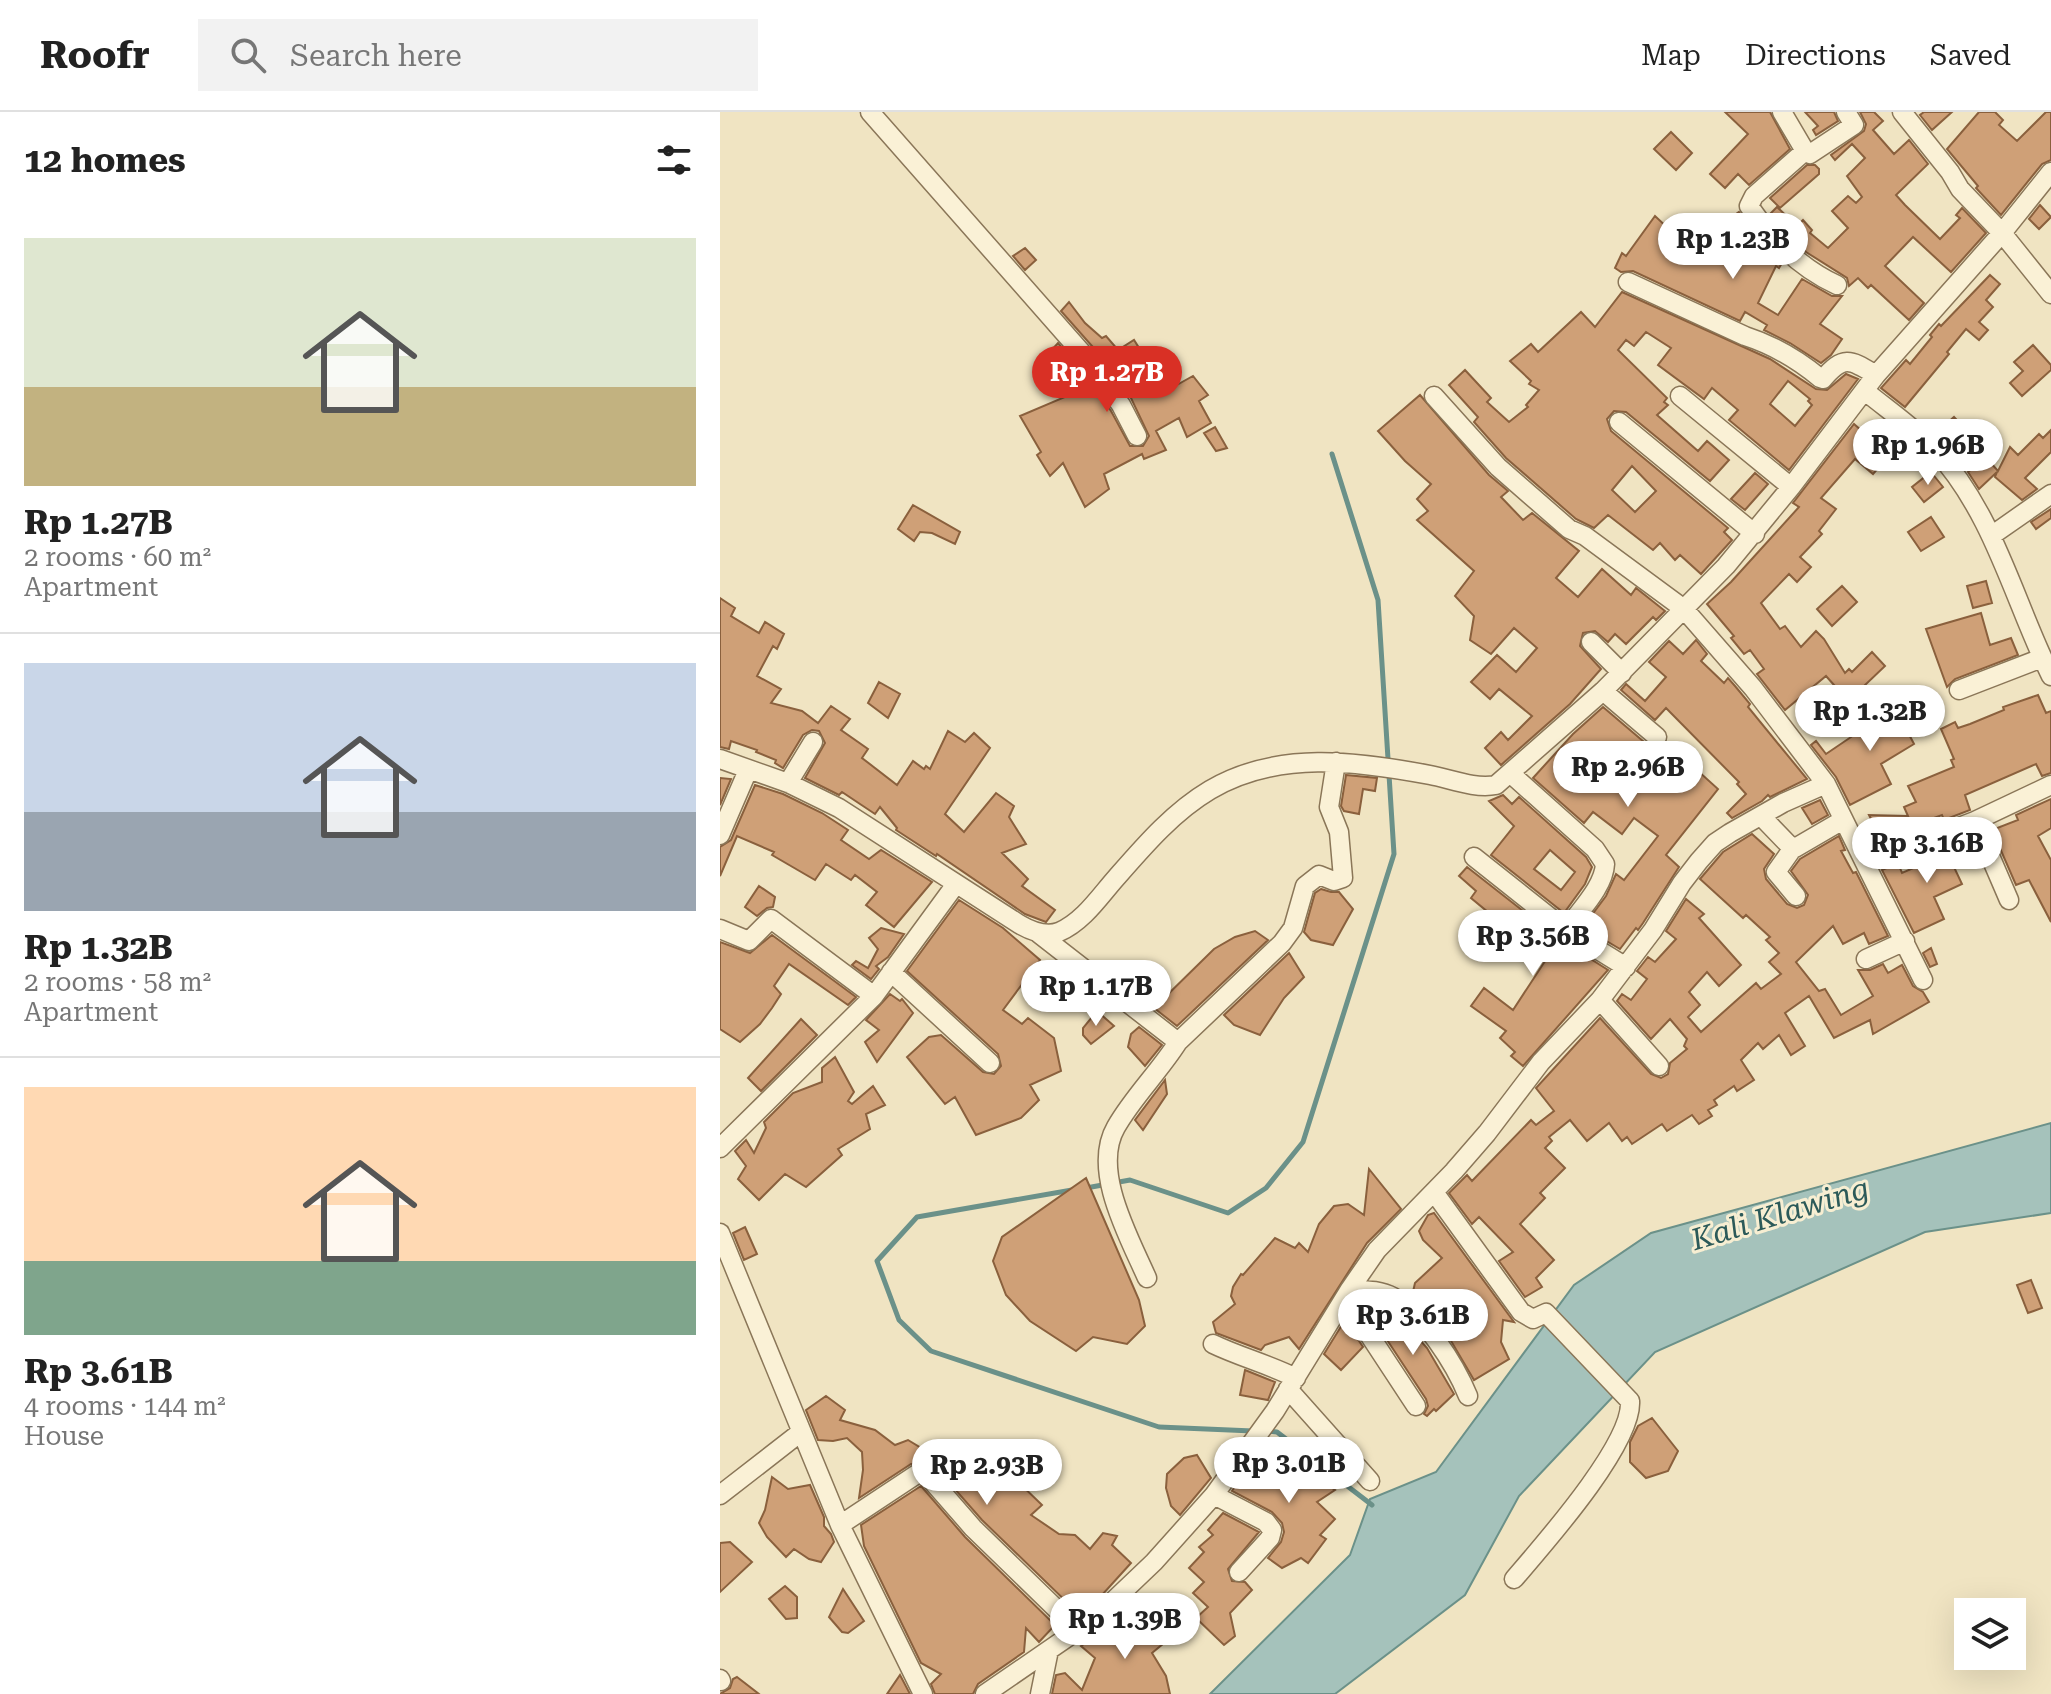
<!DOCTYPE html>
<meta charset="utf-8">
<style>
:root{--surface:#fff;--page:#f2f2f2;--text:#222;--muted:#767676;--line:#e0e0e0;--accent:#d93025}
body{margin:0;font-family:"Roboto Serif",serif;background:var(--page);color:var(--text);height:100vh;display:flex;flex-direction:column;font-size:30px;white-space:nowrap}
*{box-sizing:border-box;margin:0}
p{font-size:26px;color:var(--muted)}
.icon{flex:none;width:44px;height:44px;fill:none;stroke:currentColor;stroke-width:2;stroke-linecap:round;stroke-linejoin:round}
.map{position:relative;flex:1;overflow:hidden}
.side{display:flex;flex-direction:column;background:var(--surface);width:720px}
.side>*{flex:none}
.tools{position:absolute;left:1234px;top:1486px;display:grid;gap:16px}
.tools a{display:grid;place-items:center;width:72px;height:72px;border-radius:0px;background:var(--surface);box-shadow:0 8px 32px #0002;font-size:40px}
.price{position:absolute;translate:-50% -68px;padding:0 18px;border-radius:28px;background:#fff;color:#222;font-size:26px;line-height:52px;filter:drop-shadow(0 2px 4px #0008)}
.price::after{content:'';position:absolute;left:50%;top:48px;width:24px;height:18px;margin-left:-12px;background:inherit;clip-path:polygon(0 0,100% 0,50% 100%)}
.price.current{background:var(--accent);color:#fff}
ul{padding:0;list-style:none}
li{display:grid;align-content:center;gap:16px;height:424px;padding:0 24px}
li+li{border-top:2px solid var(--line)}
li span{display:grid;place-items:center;height:248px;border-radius:0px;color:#555}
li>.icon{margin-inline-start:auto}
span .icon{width:144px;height:144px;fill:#fffc;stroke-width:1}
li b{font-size:34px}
h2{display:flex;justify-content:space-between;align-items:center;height:96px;padding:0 24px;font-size:34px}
header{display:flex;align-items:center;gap:48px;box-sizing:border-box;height:112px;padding:0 40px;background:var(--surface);border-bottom:2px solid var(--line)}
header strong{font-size:38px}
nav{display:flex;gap:44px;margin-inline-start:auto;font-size:28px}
.search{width:560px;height:72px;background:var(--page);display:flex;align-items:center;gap:20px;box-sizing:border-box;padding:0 28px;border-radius:0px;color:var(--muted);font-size:30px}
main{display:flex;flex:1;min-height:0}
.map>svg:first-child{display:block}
</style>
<header>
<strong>Roofr</strong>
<div class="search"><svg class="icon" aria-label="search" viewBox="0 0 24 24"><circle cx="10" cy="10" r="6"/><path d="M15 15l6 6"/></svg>Search here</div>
<nav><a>Map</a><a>Directions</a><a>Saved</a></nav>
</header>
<main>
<section class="side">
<h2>12 homes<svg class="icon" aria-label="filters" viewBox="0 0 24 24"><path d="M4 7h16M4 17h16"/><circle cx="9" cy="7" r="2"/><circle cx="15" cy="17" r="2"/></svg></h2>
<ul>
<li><span style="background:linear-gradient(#dfe7d0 60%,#c2b280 0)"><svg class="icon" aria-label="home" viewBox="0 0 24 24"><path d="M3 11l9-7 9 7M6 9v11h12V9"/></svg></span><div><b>Rp 1.27B</b><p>2 rooms · 60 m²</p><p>Apartment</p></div></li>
<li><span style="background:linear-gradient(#c9d6e8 60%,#9aa5b1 0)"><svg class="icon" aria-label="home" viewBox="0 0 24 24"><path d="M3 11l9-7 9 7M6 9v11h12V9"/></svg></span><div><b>Rp 1.32B</b><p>2 rooms · 58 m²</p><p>Apartment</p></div></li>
<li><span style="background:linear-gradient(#ffd9b3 70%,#7fa58c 0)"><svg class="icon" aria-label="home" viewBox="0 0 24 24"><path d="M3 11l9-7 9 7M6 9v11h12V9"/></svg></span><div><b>Rp 3.61B</b><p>4 rooms · 144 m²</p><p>House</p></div></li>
</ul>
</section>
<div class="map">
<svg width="1331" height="1582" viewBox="0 0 1331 1582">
<rect width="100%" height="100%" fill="#f0e4c2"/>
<path fill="#a5c2bb" stroke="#6b9189" stroke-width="2" d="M1331 1011V1101L1205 1120 935 1240 799 1384 745 1483 615 1582H490L630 1443 650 1387 716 1360 854 1173 931 1121Z"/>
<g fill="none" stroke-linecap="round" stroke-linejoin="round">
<path stroke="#6b9189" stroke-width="5" d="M366 1076 410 1068 508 1101 546 1076 583 1030 674 742 658 488 612 342
M352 1078 197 1105 157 1149 179 1208 211 1239 439 1315 533 1319
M547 1319 557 1320 652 1393"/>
</g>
<path fill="#cfa077" stroke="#8a603d" stroke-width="2" fill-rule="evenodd" d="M1005 0H1050L1070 37 1029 73 1018 62 1005 76 990 62 1028 22Z
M1085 0H1114L1118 9 1096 23 1093 18 1098 14Z
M1140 0H1154L1163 9 1153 18 1174 42 1189 28 1208 52 1176 83 1185 93 1220 127 1240 106 1236 103 1242 96 1266 121 1231 160 1193 125 1165 154 1204 191 1189 208 1151 173 1148 176 1138 166 1129 174 1127 166 1086 140 1050 102 1057 95 1077 114 1083 108 1092 118 1090 121 1108 136 1128 116 1112 99 1128 84 1136 91 1142 85 1127 64 1145 46 1132 32 1115 48 1111 43 1144 19 1146 12Z
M1204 0H1232L1212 18 1200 3Z
M1259 0H1275L1283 8 1279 13 1297 29 1326 0H1331V48L1322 52 1281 103 1256 76 1258 74 1227 37Z
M951 20 972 41 956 58 934 37Z
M1087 53H1095L1099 57V62L1060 96 1050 86Z
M1320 93 1331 105 1319 117 1309 107Z
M1019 100 1038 126 1062 151 1059 156 1056 154 1038 191 1058 203 1082 167 1112 184H1122L1100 212 1122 227 1111 243 1101 251 1070 231 1044 218 1047 213 1025 200 1020 209 913 159 901 160 895 156 902 141 906 144 935 104 952 120 958 123 962 110 991 125 993 123 1030 134 1009 107Z
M305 136 316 148 305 158 293 144Z
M1270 163 1280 172 1266 188 1273 195 1259 210 1268 218 1259 228 1246 217 1227 240 1229 242 1185 295 1161 276 1186 248 1190 252 1212 225 1210 223 1219 212 1221 214Z
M902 180 1050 247 1096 277 1107 278 1126 262 1138 267 1069 358 1009 308 1018 298 992 276 984 287 938 253 951 236 926 220 914 234 906 228 898 238 947 286 944 290 948 293 937 303 978 339 987 329 1009 348 990 369 906 300 894 299 887 307 891 319 1008 416 1004 420 1012 428 981 462 960 443 955 448 940 431 933 438 888 403 874 416 856 407 786 346 754 310 758 305 729 273 745 258 771 286 767 290 789 310 808 295 806 293 819 278 809 272 811 269 790 249 811 232 818 240 861 200 875 215ZM1068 269 1090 287 1088 289 1092 293 1075 314 1050 292ZM912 354 936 379 915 400 892 378Z
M349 190 365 211 382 226 386 224 398 238 414 228 446 279 473 264 488 283 479 289 491 311 467 325 459 306 436 319 446 338 424 347 422 342 384 362 389 377 365 395 343 351 330 364 317 343 321 340 300 304 345 285 342 282 348 279 330 240 338 231 361 258 391 299 410 334H423L429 324 411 286 379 242 341 199Z
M1313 233 1331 253V258L1302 284 1290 271 1303 259 1294 250Z
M700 283 769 363 788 379 781 385 803 408 812 401 859 439 836 466 858 485 882 457 911 483 916 476 945 499 936 508 933 505 906 532 895 522 888 530 875 519 863 521 860 534 881 557 850 592 781 653 765 636 781 620 788 628 812 604 779 577 770 587 751 570 777 543 796 560 817 536 794 516 771 542 750 528 754 504 735 484 754 459 697 408 708 399 697 387 711 372 685 349 658 319Z
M1234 305 1246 318 1228 334 1216 321Z
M1165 310 1184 326 1153 362 1135 347 1101 386 1116 397 1099 419 1102 422 1080 445 1091 455 1077 470 1069 462 1041 491 1060 517 1065 514 1081 535 1096 519 1104 527 1125 561 1129 557 1132 560 1152 540 1165 554 1144 574 1153 583 1116 617 1101 599 1122 582 1106 564 1065 598 1037 562 1044 557 1030 538 1024 542 1011 526 1014 524 987 492 1011 470 1079 395 1073 391 1134 312 1151 327Z
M495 315 507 336 496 339 484 321Z
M1331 318V340L1305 366 1317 377 1302 388 1275 365 1277 360 1259 377 1248 360 1262 349 1266 354 1270 350 1278 359 1290 335 1298 343 1319 322 1323 326Z
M1211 360 1223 375 1204 390 1192 375Z
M1035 361 1048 372 1025 398 1011 387Z
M193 393 240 420 235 432 212 421 200 420 194 429 178 417Z
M1331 397V406L1316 417 1311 410Z
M1211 405 1224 425 1201 439 1188 420Z
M1266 469 1272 491 1253 496 1247 474Z
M1122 474 1137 490 1112 514 1097 497Z
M0 486 15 496 11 504 39 521 45 510 64 522 57 537 53 534 37 564 61 577 51 591 82 599 98 611 111 594 130 607 121 618 148 637 142 646 177 673 193 649 204 657 206 654 210 657 228 619 245 630 254 621 270 636 225 702 244 720 276 681 294 694 289 705 306 732 282 741 308 767 302 774 335 798 326 810 305 802 217 742 216 744 176 718 177 716 160 695 155 702 122 680 119 683 85 666 105 631 99 619 92 618 83 623 63 656 55 651 56 648 36 640 37 638 11 629 9 637 0 635Z
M1261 501 1270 533 1291 526 1298 543 1235 567 1227 575 1206 517Z
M976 528 987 542 981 549 1004 571 1008 566 1015 574 1030 592 1028 595 1087 667 1050 685 1048 683 1042 689 1012 706 1007 701 1026 682 1017 672 1019 670 946 596 935 608 901 578 906 572 925 589 946 565 929 550 949 529 963 542Z
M159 570 180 582 168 606 148 591Z
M1318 583 1326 601 1331 599V661L1322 664 1316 652 1245 683 1250 698 1224 708 1222 703 1148 730 1141 716 1153 711 1149 703 1188 704 1184 695 1196 690 1188 674 1234 655 1231 648 1234 647 1221 617 1235 610 1238 616 1250 612 1284 598 1283 595Z
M1194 588 1202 604 1184 613 1194 632 1161 652 1171 672 1130 693 1116 665 1091 633 1096 629 1106 642 1165 602Z
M883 595 930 635 942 636 947 631 998 677 946 743 959 755 923 811 918 818 916 816 900 837 863 815 886 784 896 762 904 768 938 724 914 706 902 722 873 700 864 711 813 666 853 622Z
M626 663 657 666 655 679 643 677 639 702 624 699 621 694Z
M0 666 11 667 0 693Z
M35 673 63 682 102 701 128 718 121 728 149 747 161 738 212 770 174 815 146 793 157 780 135 763 131 768 106 752 95 768 52 743 54 740 17 724 0 764V735L11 728Z
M783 683 792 692 799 685 866 745 872 755 865 772 844 801 771 743 794 714 769 689ZM830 738 855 760 841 778 814 757Z
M1331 687V716L1318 724 1331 748V810L1309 768 1296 773 1272 718 1298 708 1296 703Z
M1100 688 1108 703 1092 712 1082 696Z
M1032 722 1054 742 1044 757 1046 767 1067 792 1077 796 1084 793 1088 783 1071 759 1080 747 1119 724 1125 738 1121 739 1133 761 1136 760 1168 824 1149 832 1144 821 1123 832 1113 814 1076 850 1099 879 1105 877 1121 903 1153 884 1138 858H1150L1163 852 1168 861 1182 853 1193 874 1203 880 1209 890 1153 922 1150 908 1114 926 1089 884 1065 901 1085 934 1071 943 1059 923 1043 937 1038 931 1021 948 1034 968 1017 979 1014 974 994 988 997 993 988 998 992 1004 979 1012 972 1003 947 1019 942 1012 912 1032 907 1025 902 1029 889 1011 867 1029 850 1008 829 1025 832 1029 825 1036 845 1056 820 1081 825 1086 800 1112 834 1148 816 1166 822 1175 805 1185 779 1149 793 1140 759 1105 752 1112 729 1081 747 1063 752 1069 811 1008 816 1013 834 999 816 976 880 906 931 962 941 966 948 962 950 951 967 937 964 934 967 927 950 907 931 927 897 889 902 882 911 888 927 867 917 859 928 845 935 850 956 827 946 819 966 787 984 802 979 806 1021 853 999 874 987 860 969 880 980 893 968 905 981 920 1036 871 1041 877 1061 862 1049 850 1059 841 1046 828 1050 825 1026 803 1023 806 980 767 1003 740Z
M1250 727 1256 743 1233 753 1242 772 1214 785 1224 807 1194 821 1162 758 1178 751 1182 761 1212 748 1210 744Z
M747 755 839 827 888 858 803 954 791 944 795 940 780 926 786 919 751 894 764 876 793 898 831 840 822 833 825 830 789 802 769 827 756 817 769 801 751 786 756 779 739 764Z
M39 774 55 785 53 795 47 796 37 804 25 795Z
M601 777 611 780H619L633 797 613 833 591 828 584 820 595 781Z
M239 788 283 816 320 848 283 898 302 912 308 906 334 926 341 959 310 973 319 988 301 1006 256 1023 235 985 225 992 187 945 209 925 221 923 263 960 274 962 281 954 278 942 187 859Z
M161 816 184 822 168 845 156 854 159 857 151 867 132 853 136 849 148 856 158 837 149 826Z
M535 819 548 828 457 914 434 896 494 837 515 825Z
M52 823 136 885 128 893 69 852 54 874 61 882 52 896 40 912 20 930 0 917V830L30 841Z
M1211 836 1217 852 1210 855 1203 841Z
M569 841 584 865 564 886 540 923 514 913 504 903Z
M170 882 180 889 182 887 193 901 157 950 145 930 159 918 146 908Z
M377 899 394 914 371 932 363 923V916Z
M81 907 97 923 41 979 28 966Z
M419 915 442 933 425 954 408 935 411 922Z
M115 945 134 980 128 989 132 992 153 974 165 993 146 1002 150 1017 118 1037 122 1043 86 1075 65 1062 39 1088 18 1067 26 1054 15 1039 26 1028 34 1041 46 1016 44 1010 73 981 102 970V956Z
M445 968 447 982 423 1018 415 1008Z
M649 1057 681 1097 647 1131 579 1237 569 1225 545 1233 541 1238 496 1221 493 1210 515 1192 511 1184 513 1175 521 1162 523 1163 555 1126 575 1136 579 1131 588 1140 599 1112 614 1094 628 1092 644 1103Z
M366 1066 419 1188 425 1214 407 1232 373 1225 356 1239 310 1209 286 1183 273 1149 282 1125Z
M714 1101 794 1210 783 1208 781 1230 789 1247 754 1268 727 1222 692 1184 695 1171 722 1146 703 1128 699 1119 708 1103Z
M25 1115 37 1142 24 1148 13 1121Z
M1311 1168 1322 1196 1308 1201 1297 1173Z
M642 1190 664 1194 677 1202 707 1236 734 1282 716 1299 714 1297 707 1304 704 1302 708 1294 706 1287Z
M625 1208 643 1235 621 1258 604 1242Z
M525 1258 555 1270 548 1288 520 1283Z
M106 1284 125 1298 120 1308 155 1318 175 1333 188 1328 203 1337 218 1330 240 1351 259 1337 289 1363 290 1362 322 1393 311 1403 339 1422 355 1423 370 1437 383 1421 397 1424 392 1433 411 1451 382 1483 359 1502 262 1408 212 1351 191 1352 139 1386 143 1358 142 1340 127 1326 113 1329 98 1328 86 1298Z
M932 1306 958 1339 948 1359 926 1366 910 1350V1330L918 1314Z
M548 1340 577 1351 615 1378 597 1390 615 1407 600 1423 606 1427 588 1451 581 1446 562 1456 548 1446 561 1430 564 1420 562 1411 552 1400 512 1379 538 1343Z
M477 1343 491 1366 460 1403 451 1394 446 1376 447 1362 464 1346Z
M52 1365 68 1377 90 1373 104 1405V1414L111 1422 114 1430 101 1450 89 1447 74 1437 66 1445 47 1425 39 1411 45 1398Z
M201 1374 245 1425 335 1513 319 1530 306 1516 304 1540 258 1572 253 1582H215L211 1572 221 1562 201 1551 144 1434 141 1413Z
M503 1401 539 1420 508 1457 512 1469 525 1470 532 1478 510 1501 515 1524 504 1533 476 1506 488 1495 473 1481 484 1470 469 1456 484 1440 479 1435 493 1423 488 1418Z
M10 1430 32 1450 0 1480V1431Z
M65 1474 77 1485V1506L66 1507 49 1487Z
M123 1477 144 1509 128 1521 122 1520 109 1505Z
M442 1494 461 1517 432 1541 446 1564 450 1582H332L336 1563 345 1561 362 1578 375 1546 361 1534 389 1515 407 1524Z
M180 1563 190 1582H167Z
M17 1565 39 1582H0L10 1576 13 1567Z"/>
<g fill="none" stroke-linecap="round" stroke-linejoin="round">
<g stroke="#8a7658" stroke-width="21">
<path id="minor" d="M150 0 370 250 401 293 417 324
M1062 0 1085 39
M1182 0 1230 60 1240 77 1282 121 1331 182
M908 170 1025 224C1053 233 1077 247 1100 266L1103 267C1124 242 1131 248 1156 263
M1117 173C1080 156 1052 128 1029 94L1034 84 1085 39 1090 42 1134 13 1126 0
M1145 279C1168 298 1195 316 1216 339 1274 402 1294 489 1331 564
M960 284 1071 375
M899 310 1035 422
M1271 424 1331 382
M871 530 902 561
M1239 578 1322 546
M883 579 937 625
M0 647 68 671 119 696 299 812C311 819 325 825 339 820 363 810 380 784 396 766 424 734 453 700 490 678 558 638 636 649 710 663 731 667 754 677 776 673L883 579 1006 454 1071 375 1156 263 1282 121 1331 60
M790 661 875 737 885 752C884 775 859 799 846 818
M68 671 93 630
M1106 672 1145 751 1255 709 1331 673
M1041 704 1068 732 1075 736 1123 708
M1255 709 1289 788
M0 723 28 658
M1073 736 1056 760 1076 784
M754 745 846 818 906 855
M1145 751 1203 868
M0 817 29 829 51 807 154 884
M318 821 458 930 562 831 573 816 585 774 599 763 614 769 623 766 619 720 609 695 616 650
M1146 847 1185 829
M171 860 270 951
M880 888 939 954
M0 1036 154 884 236 772
M714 1080 801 1200 813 1207 826 1201 910 1289C913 1332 823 1433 794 1467
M0 1121 120 1413 203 1582
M427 1166C409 1125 371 1058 396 1015 413 985 439 960 458 930
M630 1177C644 1178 660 1178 673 1185 703 1202 735 1252 748 1284
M625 1186 696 1294
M493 1232C520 1245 548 1252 576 1266
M568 1277 650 1369
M0 1383 81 1320
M494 1383 546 1410 552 1418 550 1426 519 1460
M120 1413 197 1362H206L253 1416 358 1518
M0 1567 1 1569
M265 1582 358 1518 391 1491 434 1450 494 1383 555 1299 630 1177 657 1138 734 1059 767 1021 821 950 880 888 933 818 962 771 979 749 995 731 1010 721 1063 691 1106 672 1033 576 964 497 865 424 849 417 778 355 714 284
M320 1582 329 1538"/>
</g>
<use href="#minor" stroke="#faf1d6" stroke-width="18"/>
</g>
<g text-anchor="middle" stroke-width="6" stroke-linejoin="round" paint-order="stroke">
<g font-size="30" font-style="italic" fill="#2c5a59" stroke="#f7eed2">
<text transform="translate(1060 1102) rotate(-17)" y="10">Kali Klawing</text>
</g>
</g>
</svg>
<div class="tools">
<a><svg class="icon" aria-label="layers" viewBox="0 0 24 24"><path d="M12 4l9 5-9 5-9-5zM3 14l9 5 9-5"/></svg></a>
</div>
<b class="price" style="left:1013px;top:169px">Rp 1.23B</b>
<b class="price current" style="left:387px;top:302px">Rp 1.27B</b>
<b class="price" style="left:1208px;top:375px">Rp 1.96B</b>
<b class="price" style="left:1150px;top:641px">Rp 1.32B</b>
<b class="price" style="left:908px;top:697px">Rp 2.96B</b>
<b class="price" style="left:1207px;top:773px">Rp 3.16B</b>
<b class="price" style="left:813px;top:866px">Rp 3.56B</b>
<b class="price" style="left:376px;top:916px">Rp 1.17B</b>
<b class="price" style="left:693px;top:1245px">Rp 3.61B</b>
<b class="price" style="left:569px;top:1393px">Rp 3.01B</b>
<b class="price" style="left:267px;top:1395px">Rp 2.93B</b>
<b class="price" style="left:405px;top:1549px">Rp 1.39B</b>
</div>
</main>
